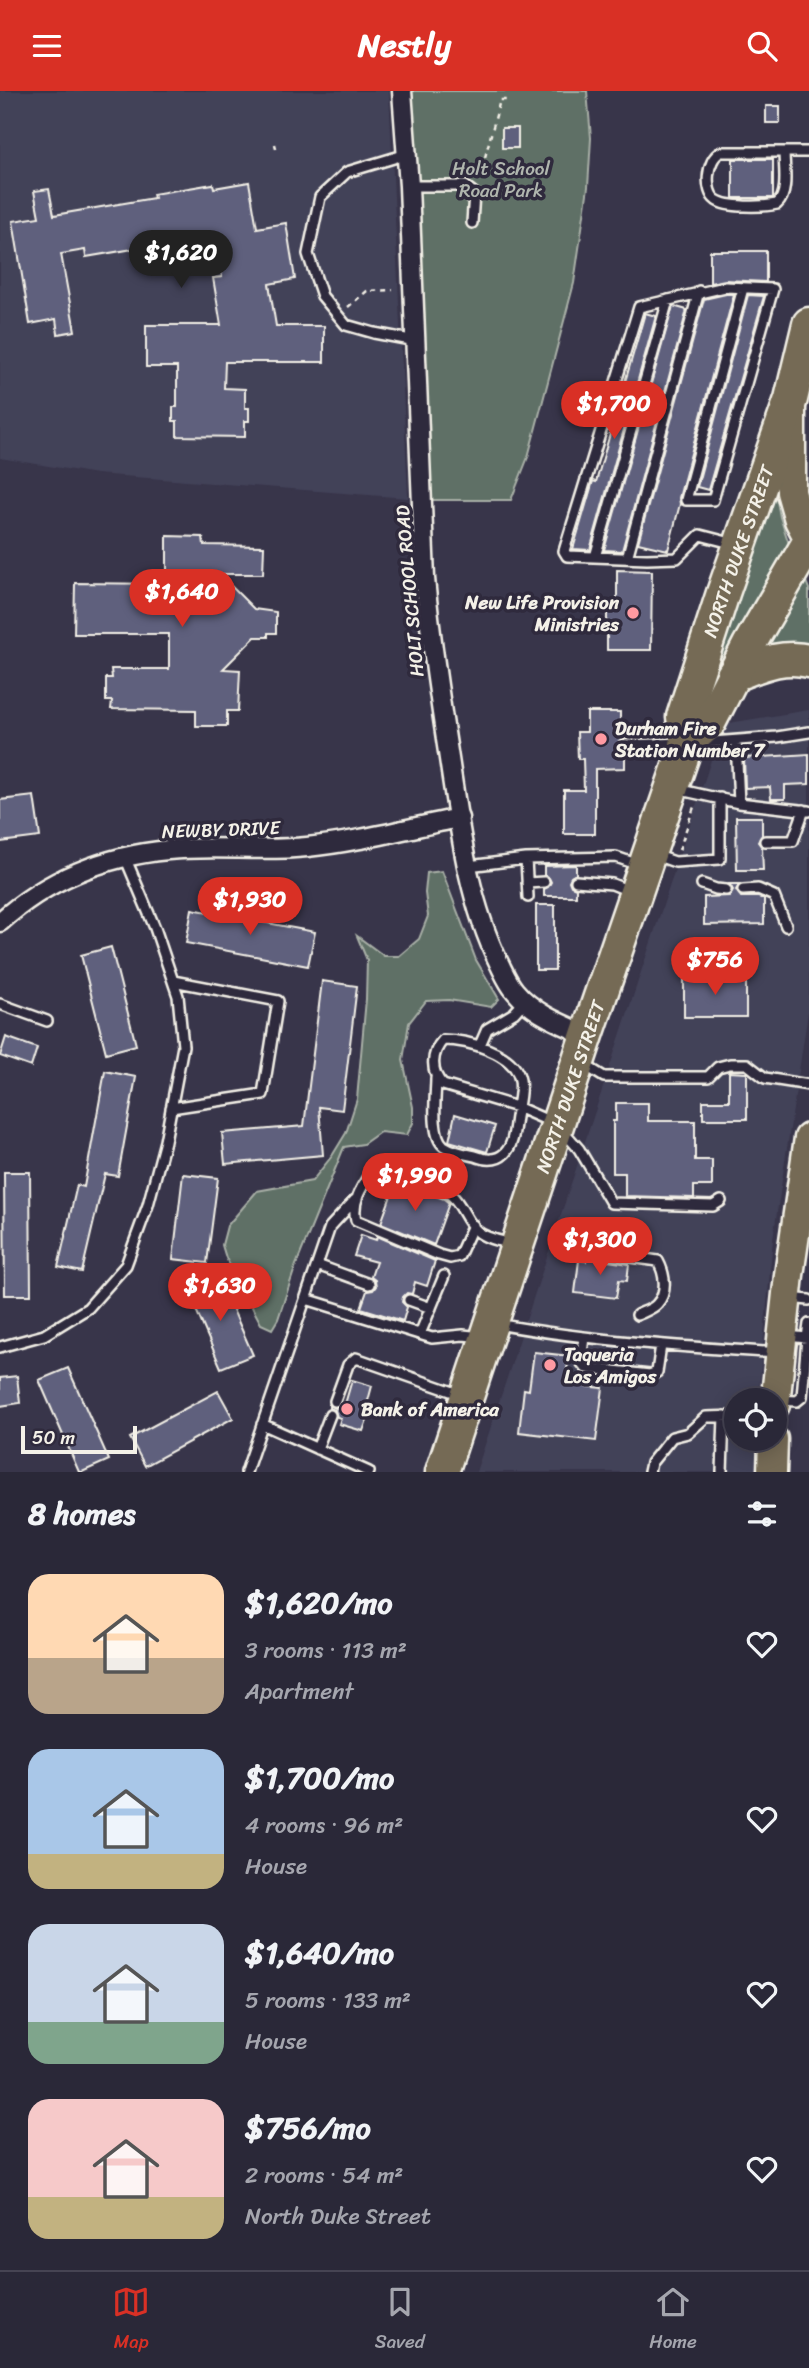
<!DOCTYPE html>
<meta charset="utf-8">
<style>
:root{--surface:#2a2838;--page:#363443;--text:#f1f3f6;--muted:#a5a6ae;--line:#464453;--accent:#d93025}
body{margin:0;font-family:Sriracha,sans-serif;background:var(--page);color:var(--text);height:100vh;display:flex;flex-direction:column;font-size:26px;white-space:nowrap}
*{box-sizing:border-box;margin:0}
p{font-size:23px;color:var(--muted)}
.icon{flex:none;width:38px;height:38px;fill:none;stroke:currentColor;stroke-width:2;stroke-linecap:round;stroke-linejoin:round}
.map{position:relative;height:1381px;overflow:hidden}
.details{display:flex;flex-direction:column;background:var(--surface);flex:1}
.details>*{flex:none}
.fabs{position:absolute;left:724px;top:1297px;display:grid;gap:14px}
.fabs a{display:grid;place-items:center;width:63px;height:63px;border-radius:50%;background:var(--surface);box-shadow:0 4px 18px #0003,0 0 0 2px var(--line);font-size:35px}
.scale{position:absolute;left:21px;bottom:18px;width:116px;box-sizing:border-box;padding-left:7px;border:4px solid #f4f1e8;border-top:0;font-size:19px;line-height:24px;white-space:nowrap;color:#f4f1e8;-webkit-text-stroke:5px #2f2a3d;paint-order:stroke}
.price{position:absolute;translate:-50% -60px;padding:0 16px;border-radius:24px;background:var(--accent);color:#fff;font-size:23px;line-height:46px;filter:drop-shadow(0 2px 4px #0008)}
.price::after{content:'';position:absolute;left:50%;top:42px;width:21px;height:16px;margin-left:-10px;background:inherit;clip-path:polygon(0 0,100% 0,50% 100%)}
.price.active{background:#222;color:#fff}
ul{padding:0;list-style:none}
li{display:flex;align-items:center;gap:21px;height:175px;padding:0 28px}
li span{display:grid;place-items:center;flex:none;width:196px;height:140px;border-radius:21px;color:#555}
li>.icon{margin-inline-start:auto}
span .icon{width:84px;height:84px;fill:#fffc;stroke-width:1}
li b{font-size:30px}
h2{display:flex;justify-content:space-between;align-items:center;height:84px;padding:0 28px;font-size:30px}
header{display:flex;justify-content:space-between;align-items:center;height:91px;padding:0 28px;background:var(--accent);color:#fff;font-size:32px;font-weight:700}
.menu{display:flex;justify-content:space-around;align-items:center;height:98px;border-top:2px solid var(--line);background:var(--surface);font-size:19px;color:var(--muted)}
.menu a{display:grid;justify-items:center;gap:4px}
.menu .active{color:var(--accent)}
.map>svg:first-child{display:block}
</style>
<header><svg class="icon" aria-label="menu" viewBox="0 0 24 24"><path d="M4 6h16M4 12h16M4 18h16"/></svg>Nestly<svg class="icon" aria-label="search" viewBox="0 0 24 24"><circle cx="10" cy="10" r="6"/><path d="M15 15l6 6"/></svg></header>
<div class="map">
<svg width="809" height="1381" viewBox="0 0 809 1381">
<rect width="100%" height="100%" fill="#38354a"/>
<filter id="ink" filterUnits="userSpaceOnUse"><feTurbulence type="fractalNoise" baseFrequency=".0143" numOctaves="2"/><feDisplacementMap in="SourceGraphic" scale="14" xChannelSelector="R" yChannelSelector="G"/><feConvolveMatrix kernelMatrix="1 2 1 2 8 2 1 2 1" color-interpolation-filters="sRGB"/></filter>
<g filter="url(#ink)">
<path fill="#434259" d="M0 0H389L408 407 97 383 0 367Z
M809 619V915L773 1147 758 1309H737V1348H756V1381H476L723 633Z"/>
<path fill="#5e6f66" stroke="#a9b0a7" stroke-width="2" d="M408 0H587L591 47 588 96 574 192 528 366 511 409H429Z
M775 399 780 426 790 456 708 607 700 603Z
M805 488 809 498V559L762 558Z
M442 780 476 869 499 908 491 916 449 909 426 910 409 932 403 969 413 1016V1032L407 1044 380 1041 363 1053 344 1056 296 1174 278 1228 272 1238 261 1233 226 1167 222 1154 227 1135 257 1100 312 1090 332 1065 346 1042 357 1008 366 908 367 869 357 845 384 865H399L419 848 428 825 425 802 427 782Z"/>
<path fill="#5e607d" stroke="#f4f1e8" stroke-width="2" d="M766 15H780V32H766Z
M502 37H518V57H502Z
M733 68H773V107H733Z
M249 91 257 137 286 132 295 188 269 193 276 235H324V271H225L224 297 245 298V317H249V330H245V346L177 345V330H173V316H177V276H146V234H221L213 187 222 186 215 144 86 166 85 159 61 163 75 240 58 243 56 228 30 233 13 130 39 126 34 100 49 98 54 124 154 107 153 103 213 93 214 97Z
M710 160H766V191L725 189 710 192Z
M726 203H734L679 407 680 413 668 459 638 452 704 208Z
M748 204 764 205 708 399 697 396Z
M673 215 687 219 622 460 604 459Z
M645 222 656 225 590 459 573 458 593 390 596 391Z
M167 445 203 446 204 454 264 455 263 483H219L254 518 276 521V542H268V546H255L223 578 240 579 238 620H227V635H196V619L111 618 112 610H106V587H112L111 578H169V543H74L75 492 167 493Z
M617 479 652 480 651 559H607V511H617Z
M587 621H620V640H624V647L619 650 618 655 625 661V677L595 678V743H564V699H584L583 668H578L577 641H587Z
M809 663V693L785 694V708H771L770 696 745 697 744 667Z
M34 705 40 746 0 751V709Z
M736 726H762V744L758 751 762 756 763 779H737Z
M576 774V783L571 786 569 790 571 795 576 797V805H544V798L548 796 551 791 549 787 544 784V775Z
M729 793H740L736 799 741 806H758L764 808V833L704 834V806L729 805 733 799Z
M536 814H555V879H536Z
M192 818 315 841 308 875 186 852Z
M111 856 136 954 106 962 81 864Z
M684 887H746V926H684Z
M322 890 357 895 342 1019 319 1016 323 1064 225 1073 222 1042 304 1035Z
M6 946 37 957 31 976 0 965Z
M105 980 136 986 118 1085 105 1083 82 1181 58 1176 77 1094 84 1096Z
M729 981 747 982V1028H703V1010H729Z
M616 1012H648V1030H695V1069H712V1095H694V1107L625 1105V1082H613V1030H616Z
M455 1023 495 1035 487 1061 449 1050Z
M4 1081H30L31 1204H5Z
M183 1083 218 1087 207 1172 173 1168Z
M396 1091 444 1108 449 1112 434 1154 381 1132Z
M361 1144 376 1149 377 1145 435 1170 427 1195 415 1191 412 1203 407 1202 403 1206 402 1211 407 1216 403 1230 361 1217 367 1200 373 1199 376 1195 375 1189 371 1186 376 1171 354 1165Z
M586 1167 629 1173 627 1190 619 1189 616 1207 575 1202 579 1169 586 1170Z
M219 1187 253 1264 221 1277 188 1200Z
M534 1261 569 1265 565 1293 603 1297 596 1350 519 1341 524 1298 529 1299Z
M68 1277 109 1369 82 1381H79L39 1289Z
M17 1285 20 1312 0 1315V1287Z
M352 1289 372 1295 364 1325 368 1326 363 1340 339 1333 341 1327 337 1326 335 1319 329 1317V1314L336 1317 342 1312 345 1313Z
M218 1300 233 1327 145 1375 130 1347Z"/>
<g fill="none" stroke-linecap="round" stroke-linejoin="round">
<g stroke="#f4f1e8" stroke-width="14">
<path id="lane" d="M784 61C784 76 789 103 777 113 763 116 727 117 716 109 704 101 706 68 721 61H809
M407 63 347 81 320 106 308 163 322 205 346 234 374 242 416 250
M409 95H465L474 102 472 132
M735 453 700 444 677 467 647 468 567 465 564 460 639 216 725 196 773 198 713 409H686L743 197
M595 466 668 209
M627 467 699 200
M736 650 739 712
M700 652 777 646 809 641
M625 654 682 652
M676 698 739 712 809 720
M765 750H793L804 719
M655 764 675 771 720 768V707
M526 768 528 806
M468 775 526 768 616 766 639 774
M576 790 612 793 632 801
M527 792 544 791
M702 793 716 798 726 799
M743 799 758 798 774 805 786 835
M0 913 47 930
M480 954 487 938 514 922 525 910
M583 973 604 986H708L718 976 730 973H747L765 987 809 994
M436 987C436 1004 430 1044 444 1055 453 1061 465 1063 475 1065 485 1069 496 1071 505 1062 514 1053 514 1038 516 1026 518 1015 522 1000 520 989 515 961 466 949 443 949 431 962 430 981 443 994L517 1016 558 1034 579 1058 611 1112 713 1115 721 1110
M171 1017 263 1003 278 910 173 890
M473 1134 459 1165 450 1167 439 1164 356 1129C351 1110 363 1094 373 1078 387 1076 439 1095 451 1104 462 1113 466 1131 477 1140 486 1148 501 1150 513 1153
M573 1152 589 1160 658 1170C665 1183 668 1201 657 1213 653 1218 643 1221 637 1224
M317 1174 369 1193
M790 1207 809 1209
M306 1208 432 1247 463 1244 482 1246
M409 1209 431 1217
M497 1233C590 1250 685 1256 779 1262
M420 1243 444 1185
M787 1245 807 1247 809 1233
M584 1246 581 1271 586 1277 650 1284 657 1281 661 1254
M0 1256 44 1244 88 1217 126 1174 148 1114 165 1050 183 955 178 905 155 837 125 766
M777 1309 797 1310 802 1306 807 1247
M335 1310 348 1274 356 1267 462 1304
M262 1333 369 1381
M317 1358 330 1324
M246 1381 330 1136 355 1109
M649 1381 651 1372 672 1346 688 1342 706 1326 737 1325
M722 1381 724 1325"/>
</g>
<g stroke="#f4f1e8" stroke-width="23">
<path id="street" d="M402 0 409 95 425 487C430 545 439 603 448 661 459 732 467 807 499 872 504 882 508 892 515 900 533 922 561 933 587 944
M0 831C47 788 106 765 168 759 214 754 261 761 307 756 358 751 408 737 459 727"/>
</g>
<g stroke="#f4f1e8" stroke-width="33">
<path id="primary" d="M791 318V401L799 429 809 448
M775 1314 789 1184 809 1047
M772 1381 773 1348"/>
</g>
<g stroke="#f4f1e8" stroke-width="37">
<g id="highway">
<path d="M733 584C758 575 781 563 809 570"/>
<path id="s1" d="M687 652 683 626 723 502 791 308 809 233"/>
<path id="s2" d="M442 1381 587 944 687 652 709 632 749 554 809 451"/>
</g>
</g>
<path stroke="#f4f1e8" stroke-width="2.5" stroke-dasharray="5 5" stroke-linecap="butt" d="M275 53 277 61
M453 82 475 80 483 74 500 9H506
M348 216 367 200 393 199
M679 759 695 713"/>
<use href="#lane" stroke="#2f2a3d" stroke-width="9"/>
<use href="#street" stroke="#2f2a3d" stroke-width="18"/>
<use href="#primary" stroke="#746b55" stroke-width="28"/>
<use href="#highway" stroke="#746b55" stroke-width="32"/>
</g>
</g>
<g fill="#ff9aa2" stroke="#2f2a3d" stroke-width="2.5">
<circle cx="633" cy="522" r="7"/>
<circle cx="601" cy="648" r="7"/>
<circle cx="550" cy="1274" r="7"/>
<circle cx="347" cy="1318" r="7"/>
</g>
<g text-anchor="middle" stroke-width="7" stroke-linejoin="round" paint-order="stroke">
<g font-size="19" fill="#b0b6ae" stroke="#2f2a3d">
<text x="501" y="84">Holt School<tspan x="501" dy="22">Road Park</tspan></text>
</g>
<g font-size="19" fill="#f4f1e8" stroke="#2f2a3d">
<text dy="7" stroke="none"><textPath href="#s1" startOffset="201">NORTH DUKE STREET</textPath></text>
<text transform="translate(409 500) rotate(-95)" y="7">HOLT SCHOOL ROAD</text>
<text transform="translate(221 738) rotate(-2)" y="7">NEWBY DRIVE</text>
<text dy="7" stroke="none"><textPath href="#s2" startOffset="406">NORTH DUKE STREET</textPath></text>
</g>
<g font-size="19" font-weight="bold" fill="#f4f1e8" stroke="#2f2a3d" text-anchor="start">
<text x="619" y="518" text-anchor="end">New Life Provision<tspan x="619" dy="22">Ministries</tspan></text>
<text x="615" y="644">Durham Fire<tspan x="615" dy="22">Station Number 7</tspan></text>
<text x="564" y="1270">Taqueria<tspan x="564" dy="22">Los Amigos</tspan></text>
<text x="361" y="1325">Bank of America</text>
</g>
</g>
</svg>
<div class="fabs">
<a><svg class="icon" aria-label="locate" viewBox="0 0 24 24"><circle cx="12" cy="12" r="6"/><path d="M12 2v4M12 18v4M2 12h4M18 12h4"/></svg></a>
</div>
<div class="scale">50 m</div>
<b class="price active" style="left:181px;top:199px">$1,620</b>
<b class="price" style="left:614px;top:350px">$1,700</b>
<b class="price" style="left:182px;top:538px">$1,640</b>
<b class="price" style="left:250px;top:846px">$1,930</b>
<b class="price" style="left:715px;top:906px">$756</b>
<b class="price" style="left:415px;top:1122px">$1,990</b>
<b class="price" style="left:600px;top:1186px">$1,300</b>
<b class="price" style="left:220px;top:1232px">$1,630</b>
</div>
<section class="details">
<h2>8 homes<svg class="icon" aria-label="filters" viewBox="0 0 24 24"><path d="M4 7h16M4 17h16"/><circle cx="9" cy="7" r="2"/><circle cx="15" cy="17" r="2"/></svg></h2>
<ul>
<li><span style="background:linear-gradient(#ffd9b3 60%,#b9a48a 0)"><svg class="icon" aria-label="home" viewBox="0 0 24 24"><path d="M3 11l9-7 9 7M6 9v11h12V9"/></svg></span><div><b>$1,620/mo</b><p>3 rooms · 113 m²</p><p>Apartment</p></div><svg class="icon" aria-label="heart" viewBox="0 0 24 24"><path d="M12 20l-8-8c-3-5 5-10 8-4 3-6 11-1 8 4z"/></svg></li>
<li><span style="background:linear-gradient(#a9c7e8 75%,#c2b280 0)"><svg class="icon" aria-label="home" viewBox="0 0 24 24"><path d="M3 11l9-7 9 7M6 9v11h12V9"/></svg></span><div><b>$1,700/mo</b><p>4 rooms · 96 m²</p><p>House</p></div><svg class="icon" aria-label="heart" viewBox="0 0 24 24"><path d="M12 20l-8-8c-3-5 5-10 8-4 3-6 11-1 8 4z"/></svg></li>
<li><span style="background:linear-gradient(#c9d6e8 70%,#7fa58c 0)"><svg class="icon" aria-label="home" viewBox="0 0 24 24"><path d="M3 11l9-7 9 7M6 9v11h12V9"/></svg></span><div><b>$1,640/mo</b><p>5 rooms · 133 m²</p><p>House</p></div><svg class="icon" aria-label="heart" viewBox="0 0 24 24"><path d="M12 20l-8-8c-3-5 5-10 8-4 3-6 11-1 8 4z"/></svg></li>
<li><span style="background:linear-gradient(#f6c9c9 70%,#c2b280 0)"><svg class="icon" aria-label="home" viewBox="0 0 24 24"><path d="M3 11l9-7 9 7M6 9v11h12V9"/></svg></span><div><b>$756/mo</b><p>2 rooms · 54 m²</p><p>North Duke Street</p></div><svg class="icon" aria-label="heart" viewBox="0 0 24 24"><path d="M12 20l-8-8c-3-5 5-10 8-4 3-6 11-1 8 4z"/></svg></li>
</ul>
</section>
<nav class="menu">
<a class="active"><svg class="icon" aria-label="map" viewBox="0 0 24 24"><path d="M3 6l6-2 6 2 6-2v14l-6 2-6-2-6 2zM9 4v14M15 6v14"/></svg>Map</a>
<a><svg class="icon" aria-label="saved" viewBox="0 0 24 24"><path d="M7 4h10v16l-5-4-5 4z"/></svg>Saved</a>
<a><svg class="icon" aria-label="home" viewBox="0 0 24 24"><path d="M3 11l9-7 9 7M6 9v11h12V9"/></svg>Home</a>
</nav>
